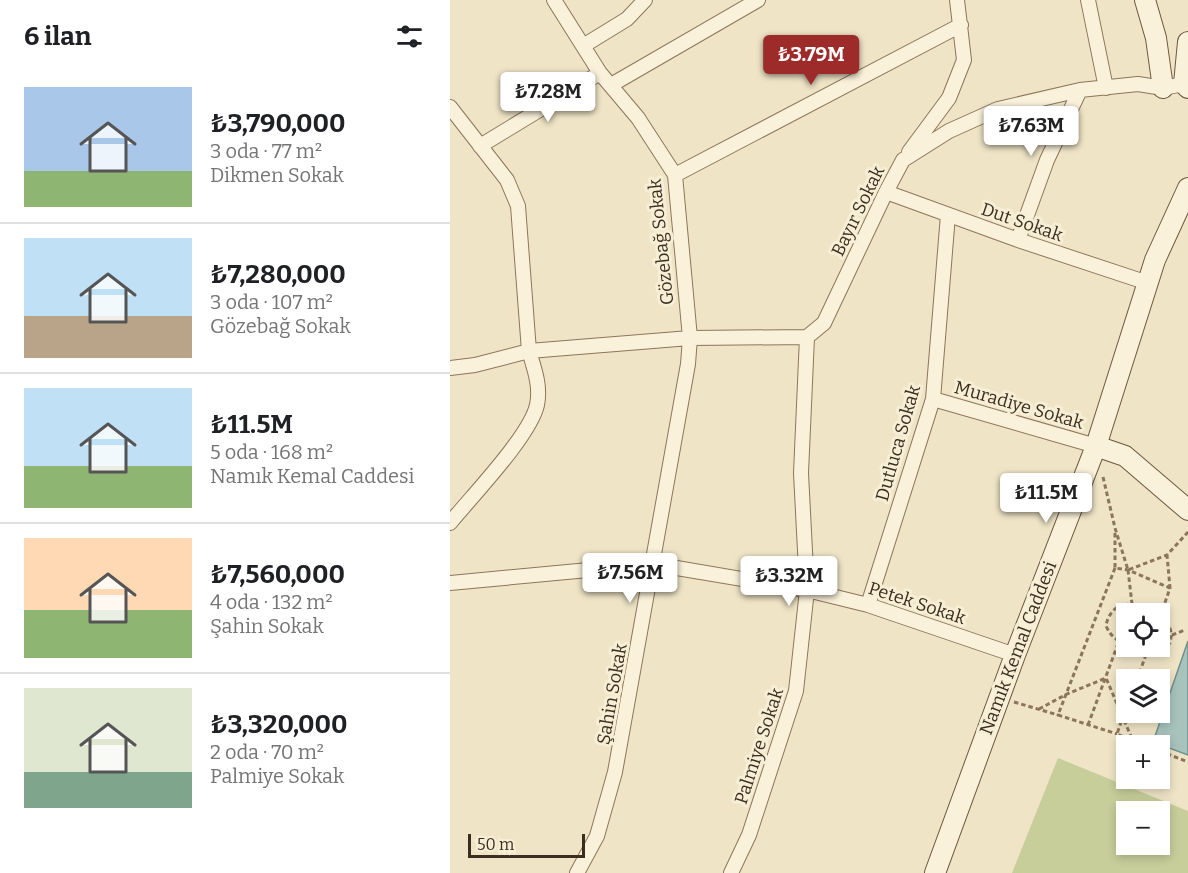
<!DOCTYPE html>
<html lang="tr">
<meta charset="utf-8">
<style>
:root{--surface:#fff;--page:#f6f6f6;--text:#202124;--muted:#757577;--line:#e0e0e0;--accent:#9c2b2a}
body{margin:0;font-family:Bitter,serif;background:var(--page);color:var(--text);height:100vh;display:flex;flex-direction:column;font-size:22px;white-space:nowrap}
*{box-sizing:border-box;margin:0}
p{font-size:20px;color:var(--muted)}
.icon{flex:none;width:33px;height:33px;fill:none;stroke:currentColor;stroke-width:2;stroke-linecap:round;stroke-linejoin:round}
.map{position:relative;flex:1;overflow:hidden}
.panel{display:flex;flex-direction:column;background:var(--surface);width:450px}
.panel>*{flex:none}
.controls{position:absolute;left:666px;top:603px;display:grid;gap:12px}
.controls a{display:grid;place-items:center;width:54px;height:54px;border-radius:0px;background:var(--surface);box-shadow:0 3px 9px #0003;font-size:30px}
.scale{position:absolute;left:18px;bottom:15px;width:117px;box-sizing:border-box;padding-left:6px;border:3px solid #3b2e1f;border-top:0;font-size:16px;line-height:21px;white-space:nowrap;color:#3b2e1f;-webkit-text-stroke:4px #f7eed6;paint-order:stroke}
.price{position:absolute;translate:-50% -51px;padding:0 14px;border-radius:6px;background:#fff;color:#222;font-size:20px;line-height:39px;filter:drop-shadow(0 2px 3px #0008)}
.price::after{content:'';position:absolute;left:50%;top:36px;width:18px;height:14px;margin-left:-9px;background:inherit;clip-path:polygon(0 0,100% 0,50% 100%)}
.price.on{background:var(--accent);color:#fff}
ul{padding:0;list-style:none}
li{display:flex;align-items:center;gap:18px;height:150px;padding:0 24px}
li+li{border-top:2px solid var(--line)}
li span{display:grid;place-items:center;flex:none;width:168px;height:120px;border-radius:0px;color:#555}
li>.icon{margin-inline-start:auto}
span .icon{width:72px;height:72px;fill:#fffc;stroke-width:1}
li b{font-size:26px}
h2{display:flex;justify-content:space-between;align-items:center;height:72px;padding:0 24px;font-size:26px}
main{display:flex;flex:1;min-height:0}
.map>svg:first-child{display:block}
</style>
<main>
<section class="panel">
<h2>6 ilan<svg class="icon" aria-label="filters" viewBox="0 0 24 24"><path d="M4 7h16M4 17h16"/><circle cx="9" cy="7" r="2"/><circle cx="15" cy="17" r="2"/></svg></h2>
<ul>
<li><span style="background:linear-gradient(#a9c7e8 70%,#8fb573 0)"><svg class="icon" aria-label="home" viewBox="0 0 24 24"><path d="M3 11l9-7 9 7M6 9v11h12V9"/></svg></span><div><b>₺3,790,000</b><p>3 oda · 77 m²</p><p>Dikmen Sokak</p></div></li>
<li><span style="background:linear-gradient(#bfe0f5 65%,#b9a48a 0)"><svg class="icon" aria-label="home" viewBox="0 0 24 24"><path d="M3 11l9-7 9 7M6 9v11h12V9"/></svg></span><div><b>₺7,280,000</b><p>3 oda · 107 m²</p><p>Gözebağ Sokak</p></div></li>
<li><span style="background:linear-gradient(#bfe0f5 65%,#8fb573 0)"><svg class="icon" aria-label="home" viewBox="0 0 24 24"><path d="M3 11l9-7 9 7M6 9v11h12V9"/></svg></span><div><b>₺11.5M</b><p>5 oda · 168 m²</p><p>Namık Kemal Caddesi</p></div></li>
<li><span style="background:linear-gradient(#ffd9b3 60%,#8fb573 0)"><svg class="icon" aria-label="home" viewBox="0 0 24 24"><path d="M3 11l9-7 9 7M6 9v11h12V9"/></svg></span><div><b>₺7,560,000</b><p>4 oda · 132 m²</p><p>Şahin Sokak</p></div></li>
<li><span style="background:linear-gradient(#dfe7d0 70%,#7fa58c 0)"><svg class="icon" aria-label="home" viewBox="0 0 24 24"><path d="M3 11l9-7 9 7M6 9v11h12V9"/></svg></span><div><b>₺3,320,000</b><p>2 oda · 70 m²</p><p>Palmiye Sokak</p></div></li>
</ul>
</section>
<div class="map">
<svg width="738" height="873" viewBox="0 0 738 873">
<rect width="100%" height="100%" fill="#efe4c6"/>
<path fill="#c7ce9a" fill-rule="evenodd" d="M608 758 738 811V873H562ZM676 812H710V844H676Z"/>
<path fill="#a8c3bc" stroke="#6e928a" stroke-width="1.5" d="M738 641V755L703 742Z"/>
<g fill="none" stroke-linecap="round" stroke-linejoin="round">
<g stroke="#8c765b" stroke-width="16">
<path id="street" d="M104 0 150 73 188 118 225 175 240 338 238 364 165 772 147 836 127 873
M638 0 656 88
M133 46 177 19 195 0
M161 85 308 0
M0 107 57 180 68 206 79 351 25 365 0 368
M30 146 150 73
M459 152 499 98 514 60 507 0
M225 175 511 25
M436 192 568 240 698 283
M568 240 597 160 630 90
M483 399 646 446
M0 523C22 496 80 436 87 405 91 386 84 368 79 351L240 338 357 337 374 323 436 192 453 160 499 131 548 109 630 90 688 84 713 88 734 84
M0 583 203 564 357 590 418 605 565 655
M418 605 483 399 498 215
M281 873 299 835 346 691 357 590 351 473 357 337"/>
</g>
<g stroke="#6d573e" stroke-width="22">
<path id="secondary" d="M695 0 706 38 713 88
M738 42 734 84 738 88
M646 446 675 456 738 510
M485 873 565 655 646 446 705 260 738 188"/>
</g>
<path stroke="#8c765b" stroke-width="3" stroke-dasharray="4.5 3" stroke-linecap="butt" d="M653 477 665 528 678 570 717 555 738 532
M665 533V568L678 570 720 588
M665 568 608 715 667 734
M678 570 682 604
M710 617 720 588 717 555
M722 635 735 630
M676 643C666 641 661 636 656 626 659 606 680 595 694 614
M702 646 714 647 720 643C723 630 720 625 710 618
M687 680 699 646
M564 702 608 715
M676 707 667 734 695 746
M589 709 617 694 656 678 683 741
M638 725 669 641
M710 751 738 762"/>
<use href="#street" stroke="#faf1da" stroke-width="14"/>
<use href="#secondary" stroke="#faf1da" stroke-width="20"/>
</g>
<g text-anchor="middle" stroke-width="6" stroke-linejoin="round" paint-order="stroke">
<g font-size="18" fill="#3b2e1f" stroke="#f7eed6">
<text transform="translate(408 211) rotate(-64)" y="6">Bayır Sokak</text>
<text transform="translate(572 222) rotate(19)" y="6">Dut Sokak</text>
<text transform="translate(211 242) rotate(-96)" y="6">Gözebağ Sokak</text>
<text transform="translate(569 405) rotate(16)" y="6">Muradiye Sokak</text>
<text transform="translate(448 443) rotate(-74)" y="6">Dutluca Sokak</text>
<text transform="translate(467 603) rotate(18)" y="6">Petek Sokak</text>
<text transform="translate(568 648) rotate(-69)" y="6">Namık Kemal Caddesi</text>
<text transform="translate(162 694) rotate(-80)" y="6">Şahin Sokak</text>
<text transform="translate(309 746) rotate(-72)" y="6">Palmiye Sokak</text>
</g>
</g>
</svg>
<div class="controls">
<a><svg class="icon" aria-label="locate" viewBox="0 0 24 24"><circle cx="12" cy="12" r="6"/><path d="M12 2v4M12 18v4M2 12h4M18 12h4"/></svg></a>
<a><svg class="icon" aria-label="layers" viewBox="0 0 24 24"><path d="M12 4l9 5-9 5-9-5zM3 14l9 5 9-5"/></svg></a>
<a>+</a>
<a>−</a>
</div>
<div class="scale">50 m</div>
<b class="price on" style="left:361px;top:86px">₺3.79M</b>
<b class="price" style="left:98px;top:123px">₺7.28M</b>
<b class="price" style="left:581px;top:157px">₺7.63M</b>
<b class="price" style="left:596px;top:524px">₺11.5M</b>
<b class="price" style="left:180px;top:604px">₺7.56M</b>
<b class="price" style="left:339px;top:607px">₺3.32M</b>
</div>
</main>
